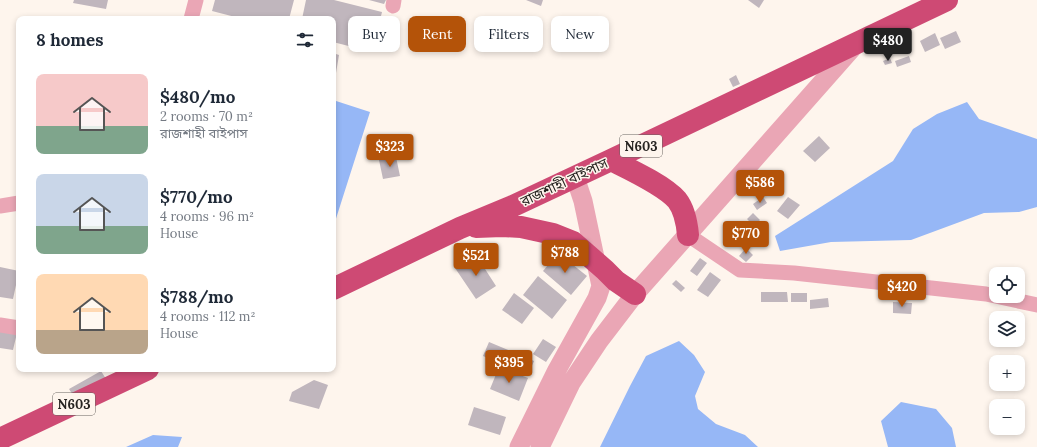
<!DOCTYPE html>
<meta charset="utf-8">
<style>
:root{--surface:#fff;--page:#f2f2f3;--text:#1f2937;--muted:#747a83;--accent:#b45309}
body{margin:0;font-family:Lora,"Noto Sans Bengali",serif;background:var(--page);color:var(--text);height:100vh;display:flex;flex-direction:column;font-size:15px;white-space:nowrap}
*{box-sizing:border-box;margin:0}
p{font-size:13px;color:var(--muted)}
.icon{flex:none;width:22px;height:22px;fill:none;stroke:currentColor;stroke-width:2;stroke-linecap:round;stroke-linejoin:round}
.map{position:relative;flex:1;overflow:hidden}
.details{position:absolute;left:16px;top:16px;width:320px;height:356px;display:flex;flex-direction:column;background:var(--surface);border-radius:8px;box-shadow:0 2px 6px #0003}
.details>*{flex:none}
.hud{position:absolute;left:348px;top:16px;width:380px;height:36px;display:flex;gap:8px}
.fabs{position:absolute;left:989px;top:267px;display:grid;gap:8px}
.fabs a{display:grid;place-items:center;width:36px;height:36px;border-radius:8px;background:var(--surface);box-shadow:0 2px 6px #0003;font-size:20px}
.price{position:absolute;translate:-50% -34px;padding:0 9px;border-radius:4px;background:var(--accent);color:#fff;font-size:13px;line-height:26px;filter:drop-shadow(0 1px 2px #0008)}
.price::after{content:'';position:absolute;left:50%;top:24px;width:12px;height:9px;margin-left:-6px;background:inherit;clip-path:polygon(0 0,100% 0,50% 100%)}
.price.active{background:#222;color:#fff}
ul{padding:0;list-style:none}
li{display:flex;align-items:center;gap:12px;height:100px;padding:0 20px}
li span{display:grid;place-items:center;flex:none;width:112px;height:80px;border-radius:8px;color:#555}
li>.icon{margin-inline-start:auto}
span .icon{width:48px;height:48px;fill:#fffc;stroke-width:1}
li b{font-size:17px}
h2{display:flex;justify-content:space-between;align-items:center;height:48px;padding:0 20px;font-size:17px}
.tag{padding:0 14px;border-radius:8px;background:var(--surface);box-shadow:0 2px 6px #0003;font-size:14px;line-height:36px}
.tag.active{background:var(--accent);color:#fff}
.map>svg:first-child{display:block}
</style>
<div class="map">
<svg width="1037" height="447" viewBox="0 0 1037 447">
<rect width="100%" height="100%" fill="#fef5ed"/>
<path fill="#96b7f6" d="M333 100 370 112 333 228Z
M967 102 979 119 1037 139V207L1019 212 984 213 911 240 831 242 780 251 775 236 893 161 913 129 937 114Z
M679 341 694 355 705 372 695 396 698 409 716 424 745 435 758 447H600L630 386 646 356Z
M901 402 936 409 952 428 956 447H888L881 421Z
M153 435 182 437 178 447H126Z"/>
<path fill="#c0b6bd" d="M74 0H108L106 9 73 3Z
M215 0H294L289 19H243L212 11Z
M306 0H334L382 12 372 52 333 42V19H302Z
M369 0H386L384 4Z
M526 0H543L541 6Z
M748 0H764L759 8Z
M956 31 961 42 945 49 940 38Z
M935 33 940 45 925 52 920 41Z
M333 53 339 55 335 79H333Z
M909 56 911 62 897 67 895 61Z
M890 58 892 63 885 65 883 61Z
M736 75 740 84 733 87 729 79Z
M819 136 830 148 815 162 803 151Z
M396 157 400 176 383 179 379 160Z
M763 197 767 203 757 210 753 204Z
M788 197 800 205 788 219 777 211Z
M753 213 760 220 754 226 747 219Z
M746 248 753 255 746 262 739 256Z
M558 253 587 276 571 295 543 271Z
M476 255 496 286 476 299 455 268Z
M700 258 707 263 697 276 690 271Z
M0 267 19 271 13 299 0 297Z
M710 272 721 280 708 297 697 290Z
M538 276 567 300 552 319 523 295Z
M676 280 685 288 681 292 672 284Z
M761 292H787L788 302H761Z
M514 293 534 308 522 324 502 310Z
M791 293H807V302H791Z
M828 298 829 307 810 309V300Z
M893 302 912 303 911 314 893 313Z
M0 329 17 333 13 350 0 348Z
M543 339 556 347 546 362 533 354Z
M489 342 534 361 528 375 483 356Z
M499 367 528 378 519 401 490 389Z
M101 371 108 382 76 400 69 389Z
M314 380 328 385 319 409 289 401 292 392Z
M474 407 506 417 500 435 468 425Z"/>
<g fill="none" stroke-linecap="round" stroke-linejoin="round">
<path stroke="#eaa6b5" stroke-width="15" d="M393 6 394 0
M191 19 196 0
M0 206 19 203
M688 235 740 270 794 273 986 294 1037 305
M0 325 19 328"/>
<path stroke="#eaa6b5" stroke-width="19" d="M519 447 557 370 597 298 601 286 583 201 575 177
M540 447 571 383 599 341 635 294 856 44"/>
<path stroke="#ce4a74" stroke-width="22" d="M611 160C629 169 664 185 677 200 684 209 687 224 688 235
M476 227 502 226 521 227 553 234 573 242 605 270 616 281 635 294
M333 289 460 228 513 206 611 160 947 0
M0 439 148 369"/>
</g>
<g text-anchor="middle" stroke-width="3" stroke-linejoin="round" paint-order="stroke">
<g fill="#fef5ed" stroke="#67625e" stroke-width="1">
<rect x="620" y="135" width="42" height="22" rx="3"/>
<rect x="53" y="393" width="42" height="22" rx="3"/>
</g>
<g font-size="13" font-weight="bold" fill="#262320">
<text x="641" y="151">N603</text>
<text x="74" y="409">N603</text>
</g>
<g font-size="14" fill="#262320" stroke="#fef5ed">
<text transform="translate(564 182) rotate(-25)" y="5">রাজশাহী বাইপাস</text>
</g>
</g>
</svg>
<div class="fabs">
<a><svg class="icon" aria-label="locate" viewBox="0 0 24 24"><circle cx="12" cy="12" r="6"/><path d="M12 2v4M12 18v4M2 12h4M18 12h4"/></svg></a>
<a><svg class="icon" aria-label="layers" viewBox="0 0 24 24"><path d="M12 4l9 5-9 5-9-5zM3 14l9 5 9-5"/></svg></a>
<a>+</a>
<a>−</a>
</div>
<b class="price active" style="left:888px;top:62px">$480</b>
<b class="price" style="left:390px;top:168px">$323</b>
<b class="price" style="left:760px;top:204px">$586</b>
<b class="price" style="left:746px;top:255px">$770</b>
<b class="price" style="left:565px;top:274px">$788</b>
<b class="price" style="left:476px;top:277px">$521</b>
<b class="price" style="left:902px;top:308px">$420</b>
<b class="price" style="left:509px;top:384px">$395</b>
<div class="hud">
<a class="tag">Buy</a>
<a class="tag active">Rent</a>
<a class="tag">Filters</a>
<a class="tag">New</a>
</div>
<section class="details">
<h2>8 homes<svg class="icon" aria-label="filters" viewBox="0 0 24 24"><path d="M4 7h16M4 17h16"/><circle cx="9" cy="7" r="2"/><circle cx="15" cy="17" r="2"/></svg></h2>
<ul>
<li><span style="background:linear-gradient(#f6c9c9 65%,#7fa58c 0)"><svg class="icon" aria-label="home" viewBox="0 0 24 24"><path d="M3 11l9-7 9 7M6 9v11h12V9"/></svg></span><div><b>$480/mo</b><p>2 rooms · 70 m²</p><p>রাজশাহী বাইপাস</p></div></li>
<li><span style="background:linear-gradient(#c9d6e8 65%,#7fa58c 0)"><svg class="icon" aria-label="home" viewBox="0 0 24 24"><path d="M3 11l9-7 9 7M6 9v11h12V9"/></svg></span><div><b>$770/mo</b><p>4 rooms · 96 m²</p><p>House</p></div></li>
<li><span style="background:linear-gradient(#ffd9b3 70%,#b9a48a 0)"><svg class="icon" aria-label="home" viewBox="0 0 24 24"><path d="M3 11l9-7 9 7M6 9v11h12V9"/></svg></span><div><b>$788/mo</b><p>4 rooms · 112 m²</p><p>House</p></div></li>
</ul>
</section>
</div>
